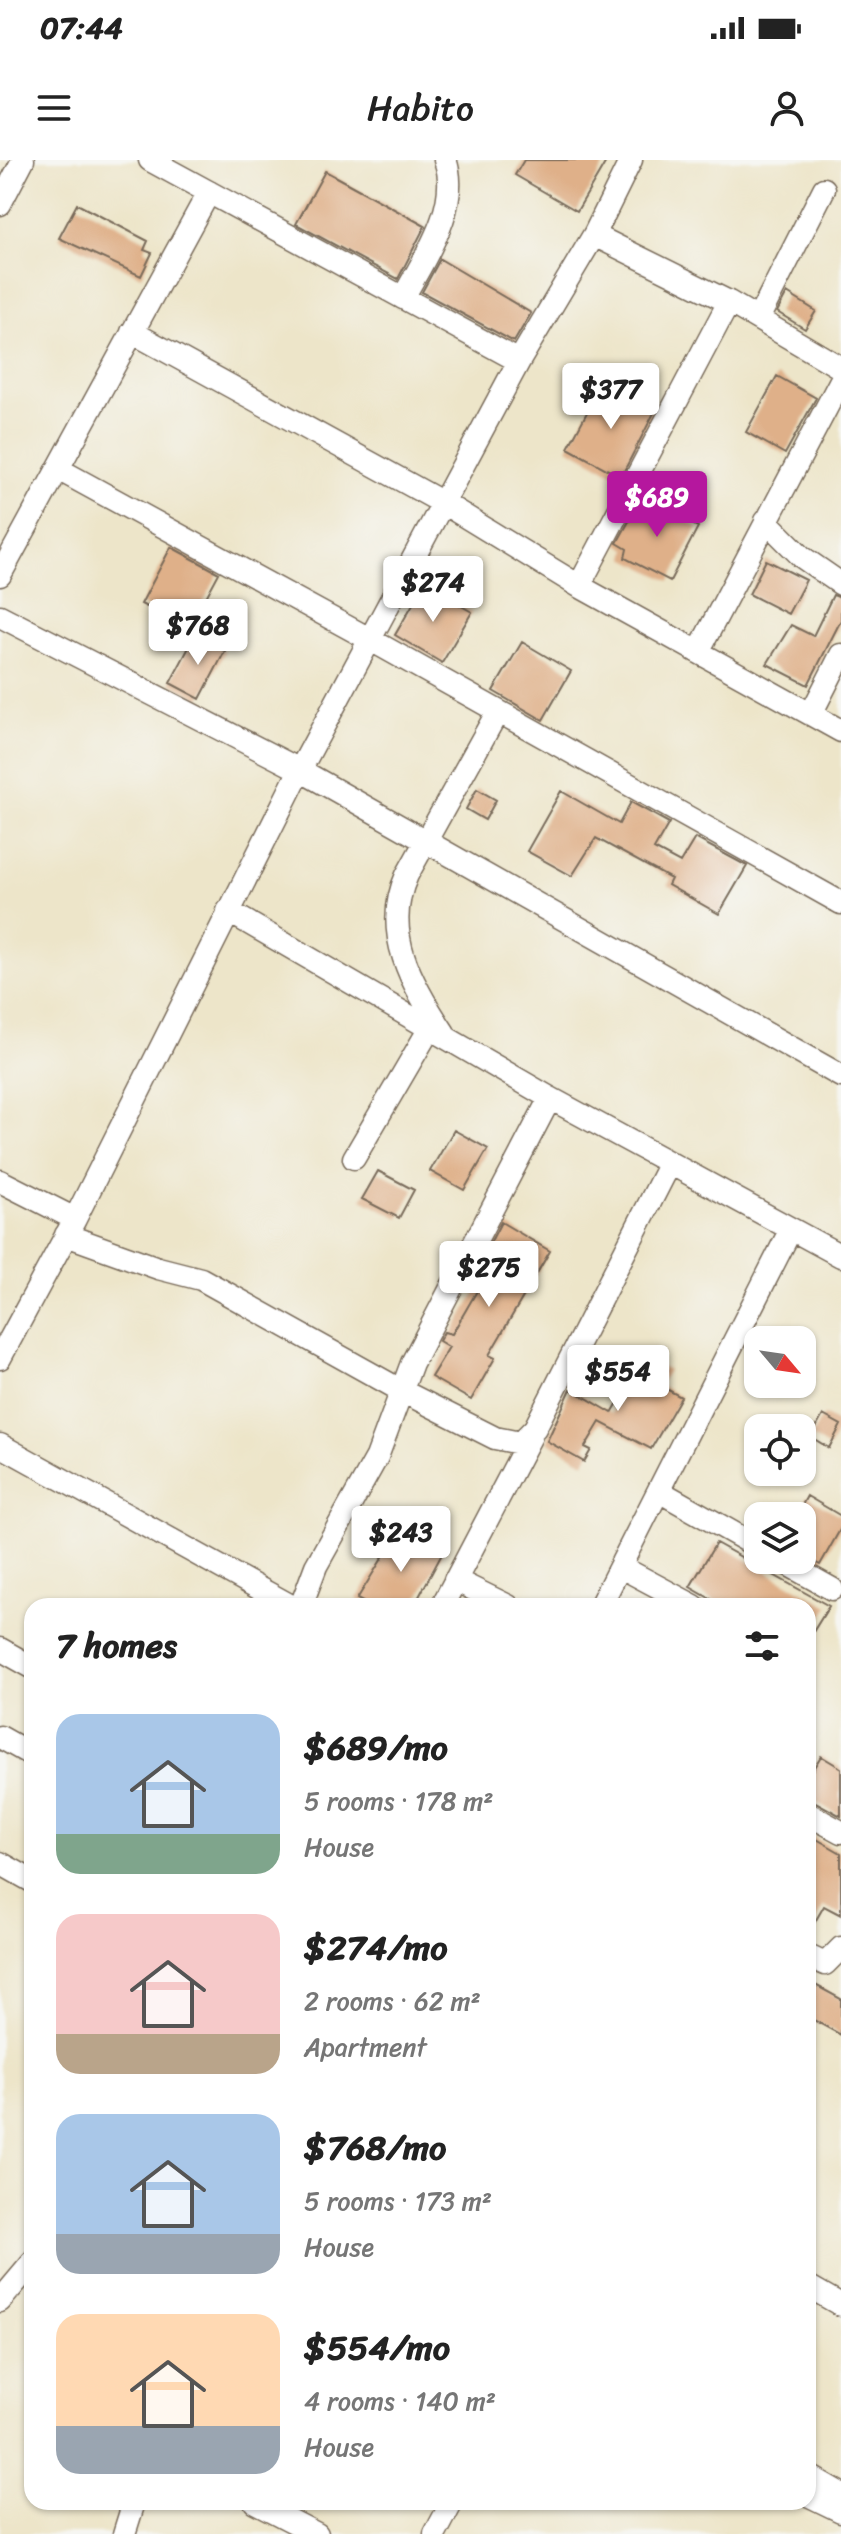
<!DOCTYPE html>
<meta charset="utf-8">
<style>
:root{--surface:#fff;--page:#f6f6f6;--text:#222;--muted:#767676;--accent:#b5179e}
body{margin:0;font-family:Sriracha,sans-serif;background:var(--page);color:var(--text);height:100vh;display:flex;flex-direction:column;font-size:30px;white-space:nowrap}
*{box-sizing:border-box;margin:0}
p{font-size:26px;color:var(--muted)}
.icon{flex:none;width:44px;height:44px;fill:none;stroke:currentColor;stroke-width:2;stroke-linecap:round;stroke-linejoin:round}
.map{position:relative;flex:1;overflow:hidden}
.sheet{position:absolute;left:24px;top:1438px;width:792px;height:912px;display:flex;flex-direction:column;background:var(--surface);border-radius:24px;box-shadow:0 2px 6px #0004}
.sheet>*{flex:none}
.needle{width:52px;rotate:119deg}
.buttons{position:absolute;left:744px;top:1166px;display:grid;gap:16px}
.buttons a{display:grid;place-items:center;width:72px;height:72px;border-radius:16px;background:var(--surface);box-shadow:0 2px 6px #0004;font-size:40px}
.price{position:absolute;translate:-50% -68px;padding:0 18px;border-radius:8px;background:#fff;color:#222;font-size:26px;line-height:52px;filter:drop-shadow(0 2px 4px #0008)}
.price::after{content:'';position:absolute;left:50%;top:48px;width:24px;height:18px;margin-left:-12px;background:inherit;clip-path:polygon(0 0,100% 0,50% 100%)}
.price.selected{background:var(--accent);color:#fff}
ul{padding:0;list-style:none}
li{display:flex;align-items:center;gap:24px;height:200px;padding:0 32px}
li span{display:grid;place-items:center;flex:none;width:224px;height:160px;border-radius:24px;color:#555}
li>.icon{margin-inline-start:auto}
span .icon{width:96px;height:96px;fill:#fffc;stroke-width:1}
li b{font-size:34px}
h2{display:flex;justify-content:space-between;align-items:center;height:96px;padding:0 32px;font-size:34px}
.status{display:flex;justify-content:space-between;align-items:center;height:56px;padding:0 40px;background:var(--surface);direction:ltr}
.status svg{height:22px;fill:currentColor}
header{display:flex;justify-content:space-between;align-items:center;height:104px;padding:0 32px;background:var(--surface);font-size:36px;font-weight:600}
.map>svg:first-child{display:block}
</style>
<div class="status"><b>07:44</b><svg viewBox="0 0 49 12"><path d="M0 12V9h3v3zM5 12V6h3v6zM10 12V3h3v9zM15 12V0h3v12zM26 1h20v11H26zM47 4h2v5h-2z"/></svg></div>
<header><svg class="icon" aria-label="menu" viewBox="0 0 24 24"><path d="M4 6h16M4 12h16M4 18h16"/></svg>Habito<svg class="icon" aria-label="person" viewBox="0 0 24 24"><circle cx="12" cy="8" r="4"/><path d="M4 21q1-7 8-7t8 7"/></svg></header>
<div class="map">
<svg width="841" height="2374" viewBox="0 0 841 2374">
<rect width="100%" height="100%" fill="#f6f6f2"/>
<filter id="ink" filterUnits="userSpaceOnUse"><feTurbulence type="fractalNoise" baseFrequency=".0125" numOctaves="2"/><feDisplacementMap in="SourceGraphic" scale="16" xChannelSelector="R" yChannelSelector="G"/><feConvolveMatrix kernelMatrix="1 2 1 2 8 2 1 2 1" color-interpolation-filters="sRGB"/></filter>
<filter id="wash" filterUnits="userSpaceOnUse"><feTurbulence type="fractalNoise" baseFrequency=".006" numOctaves="4" result="noise"/><feDisplacementMap in="SourceGraphic" scale="32" xChannelSelector="R" yChannelSelector="G"/><feGaussianBlur stdDeviation="1.8" result="paint"/><feColorMatrix in="noise" values="0 0 0 0 0 0 0 0 0 0 0 0 0 0 0 0 0 1.4 0 .05"/><feComposite in="paint" operator="in"/></filter>
<g filter="url(#wash)">
<rect width="100%" height="100%" fill="#ede5c9"/>
<g id="blocks">
<path fill="#dfb089" d="M524 0H607L577 51 515 15Z
M325 11 425 66 398 119 296 64Z
M77 44 148 81 144 90 152 93 141 116 59 78Z
M440 99 531 153 514 182 422 132Z
M787 133 816 151 805 169 777 152Z
M777 216 816 238 785 294 746 272Z
M602 224 654 253 621 317 568 288Z
M642 338 698 367 670 421 625 398 627 389 617 383Z
M171 387 219 413 189 469 141 444Z
M766 400 806 420 788 454 749 434Z
M424 425 472 452 442 503 395 475Z
M833 435 841 438V460L808 525 767 504 791 465 813 476Z
M195 476 225 491 200 539 170 523Z
M522 482 571 511 543 560 493 531Z
M477 629 496 640 485 660 466 649Z
M561 631 619 664 631 642 669 663 654 689 680 703 695 678 747 706 719 754 668 725 671 719 596 678 572 716 527 691Z
M454 970 488 989 464 1030 430 1011Z
M378 1011 414 1030 399 1058 362 1039Z
M501 1062 550 1091 489 1195 495 1198 471 1240 431 1217 449 1187 439 1181 444 1172 452 1174 485 1117 475 1112Z
M645 1196 668 1210 659 1225 681 1237 651 1289 600 1262 585 1287 591 1290 584 1302 547 1281 571 1229 612 1253Z
M823 1255 841 1265 829 1288 811 1277Z
M807 1336 841 1356V1368L820 1405 802 1395V1356H796Z
M399 1371 442 1394 414 1446H370L357 1439Z
M716 1383 829 1446 808 1480V1446H723L690 1427Z
M821 1596 841 1608V1656L808 1638V1617Z
M808 1674 841 1693V1755L824 1746 808 1774Z
M808 1821 841 1839V1875L808 1857Z"/>
</g>
</g>
<g filter="url(#ink)">
<use href="#blocks" fill-opacity="0" stroke="#796b5a" stroke-width="2"/>
<g fill="none" stroke-linecap="round" stroke-linejoin="round">
<g stroke="#796b5a" stroke-width="25">
<path id="minor" d="M150 0 519 201
M0 44 23 0
M594 75 729 142 841 208
M403 138C423 100 462 45 445 0
M758 159 824 29
M132 172 445 344 579 426 841 571
M58 309 371 480 841 743
M766 361 802 397 841 424
M0 415 209 32
M579 426 729 142
M0 456 300 610 841 916
M698 492 841 220
M811 554 841 495
M228 751 550 938 841 1096
M444 873C412 825 381 772 407 715L498 551
M354 998 430 868
M0 1021 75 1059 0 1198
M75 1059 300 610 519 201 594 75 631 0
M66 1075 158 1108 201 1119 402 1231 495 1278 520 1283 535 1268 670 1003
M0 1285 291 1446
M659 1331 758 1387
M780 1400 832 1429
M621 1407 694 1446
M455 1420 508 1446
M301 1446 316 1406 377 1297 412 1203 550 938
M442 1446 531 1276
M600 1446 791 1069
M0 1489 32 1507
M0 1577 32 1595
M808 1654 841 1672
M0 1703 32 1721
M808 1796 825 1804 841 1788
M808 2126 841 2145
M0 2141 32 2103
M808 2315 841 2334
M808 2335 841 2351
M255 2342 317 2374
M124 2374 134 2342
M435 2374 452 2342"/>
</g>
<use href="#minor" stroke="#fff" stroke-width="22"/>
</g>
</g>
</svg>
<div class="buttons">
<a><svg class="needle" viewBox="-14 -14 28 28"><path d="M0-13l5 13h-10z" fill="#e53935"/><path d="M0 13l5-13h-10z" fill="#767676"/></svg></a>
<a><svg class="icon" aria-label="locate" viewBox="0 0 24 24"><circle cx="12" cy="12" r="6"/><path d="M12 2v4M12 18v4M2 12h4M18 12h4"/></svg></a>
<a><svg class="icon" aria-label="layers" viewBox="0 0 24 24"><path d="M12 4l9 5-9 5-9-5zM3 14l9 5 9-5"/></svg></a>
</div>
<b class="price" style="left:611px;top:271px">$377</b>
<b class="price selected" style="left:657px;top:379px">$689</b>
<b class="price" style="left:433px;top:464px">$274</b>
<b class="price" style="left:198px;top:507px">$768</b>
<b class="price" style="left:489px;top:1149px">$275</b>
<b class="price" style="left:618px;top:1253px">$554</b>
<b class="price" style="left:401px;top:1414px">$243</b>
<section class="sheet">
<h2>7 homes<svg class="icon" aria-label="filters" viewBox="0 0 24 24"><path d="M4 7h16M4 17h16"/><circle cx="9" cy="7" r="2"/><circle cx="15" cy="17" r="2"/></svg></h2>
<ul>
<li><span style="background:linear-gradient(#a9c7e8 75%,#7fa58c 0)"><svg class="icon" aria-label="home" viewBox="0 0 24 24"><path d="M3 11l9-7 9 7M6 9v11h12V9"/></svg></span><div><b>$689/mo</b><p>5 rooms · 178 m²</p><p>House</p></div></li>
<li><span style="background:linear-gradient(#f6c9c9 75%,#b9a48a 0)"><svg class="icon" aria-label="home" viewBox="0 0 24 24"><path d="M3 11l9-7 9 7M6 9v11h12V9"/></svg></span><div><b>$274/mo</b><p>2 rooms · 62 m²</p><p>Apartment</p></div></li>
<li><span style="background:linear-gradient(#a9c7e8 75%,#9aa5b1 0)"><svg class="icon" aria-label="home" viewBox="0 0 24 24"><path d="M3 11l9-7 9 7M6 9v11h12V9"/></svg></span><div><b>$768/mo</b><p>5 rooms · 173 m²</p><p>House</p></div></li>
<li><span style="background:linear-gradient(#ffd9b3 70%,#9aa5b1 0)"><svg class="icon" aria-label="home" viewBox="0 0 24 24"><path d="M3 11l9-7 9 7M6 9v11h12V9"/></svg></span><div><b>$554/mo</b><p>4 rooms · 140 m²</p><p>House</p></div></li>
</ul>
</section>
</div>
